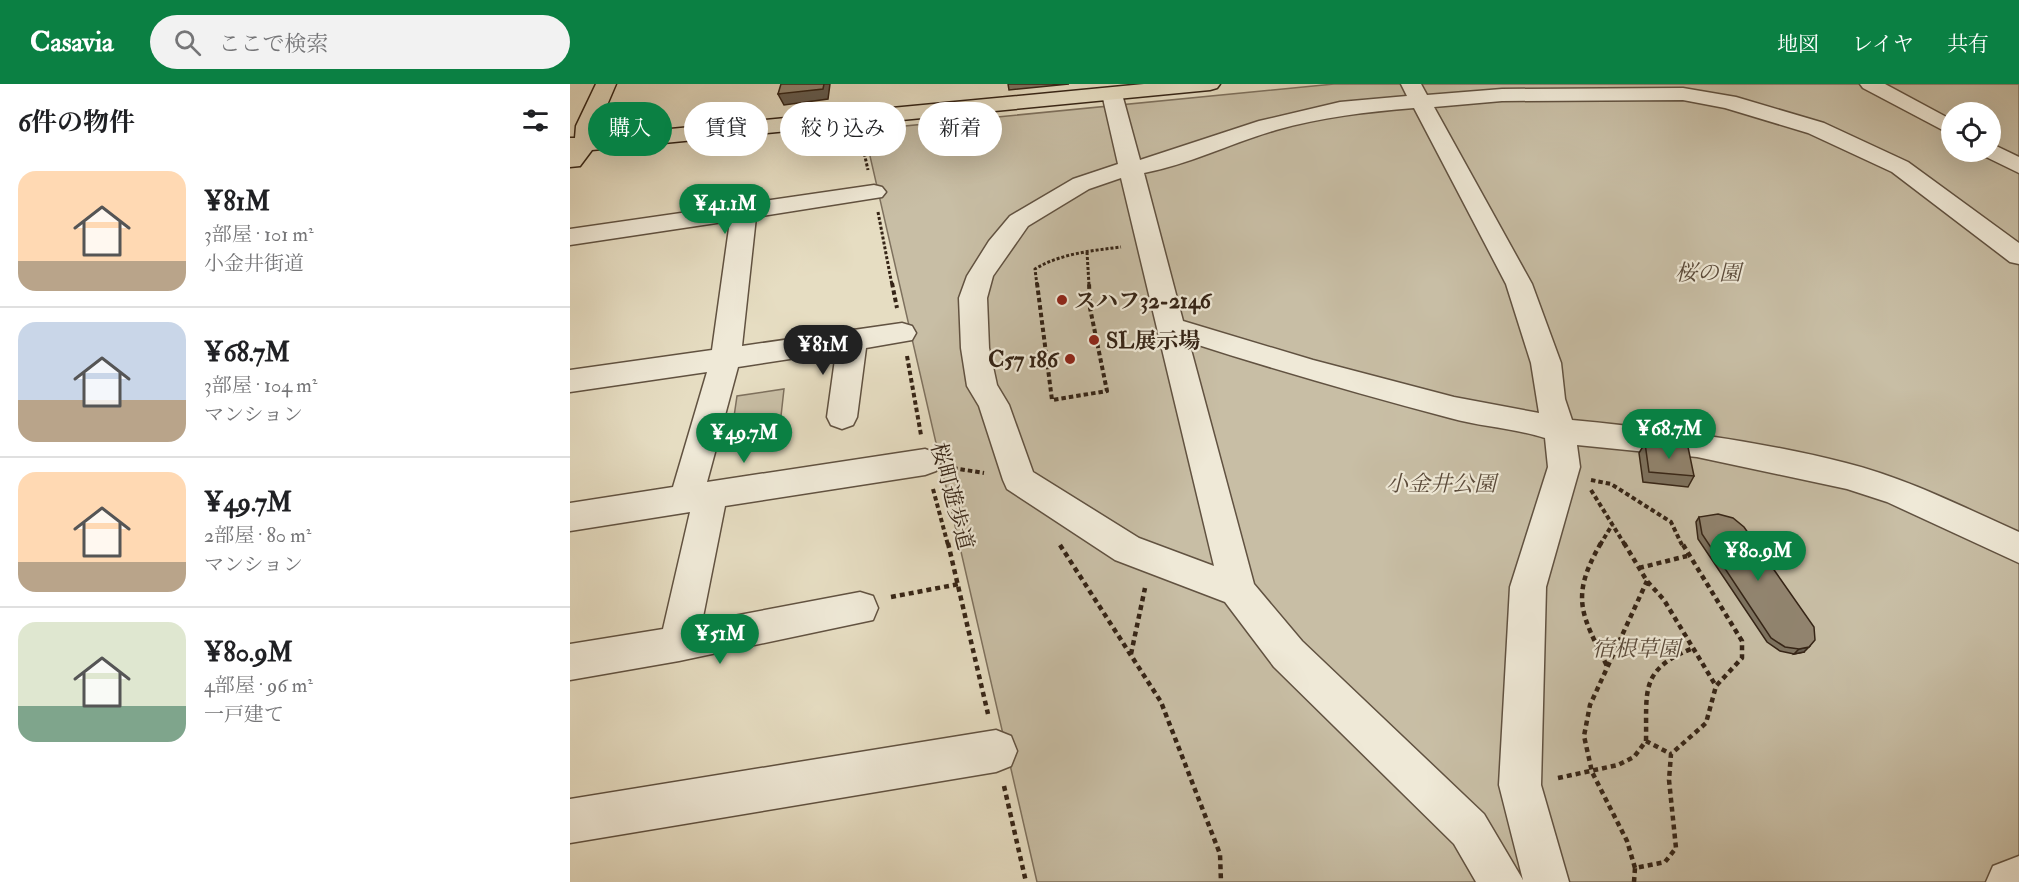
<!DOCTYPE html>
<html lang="ja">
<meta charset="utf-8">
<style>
:root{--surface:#fff;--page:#f2f2f2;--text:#202124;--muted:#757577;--line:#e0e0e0;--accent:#0b8043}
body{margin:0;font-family:"IM FELL Double Pica","Noto Serif JP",serif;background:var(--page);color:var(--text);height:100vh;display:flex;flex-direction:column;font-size:22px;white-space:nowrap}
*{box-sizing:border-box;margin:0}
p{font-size:20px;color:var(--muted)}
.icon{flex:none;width:33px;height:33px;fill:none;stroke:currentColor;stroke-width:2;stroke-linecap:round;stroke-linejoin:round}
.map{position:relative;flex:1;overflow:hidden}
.details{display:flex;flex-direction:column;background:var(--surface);width:570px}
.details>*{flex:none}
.hud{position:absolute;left:18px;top:18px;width:570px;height:54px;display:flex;gap:12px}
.buttons{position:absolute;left:1371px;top:18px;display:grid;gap:12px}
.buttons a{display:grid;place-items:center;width:60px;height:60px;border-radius:50%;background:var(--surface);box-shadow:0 6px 24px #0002;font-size:30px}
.price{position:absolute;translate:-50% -51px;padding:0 14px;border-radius:21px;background:var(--accent);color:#fff;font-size:20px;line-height:39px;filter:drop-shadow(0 2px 3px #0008)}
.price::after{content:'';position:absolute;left:50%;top:36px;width:18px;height:14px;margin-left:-9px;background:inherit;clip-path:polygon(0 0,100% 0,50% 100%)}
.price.active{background:#222;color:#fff}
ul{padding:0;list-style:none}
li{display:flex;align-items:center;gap:18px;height:150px;padding:0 18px}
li+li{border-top:2px solid var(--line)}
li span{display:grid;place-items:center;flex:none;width:168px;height:120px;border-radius:18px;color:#555}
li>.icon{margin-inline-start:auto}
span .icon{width:72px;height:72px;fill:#fffc;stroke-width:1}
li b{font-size:26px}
h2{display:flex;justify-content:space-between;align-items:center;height:72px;padding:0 18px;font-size:26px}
.chip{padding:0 21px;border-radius:27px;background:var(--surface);box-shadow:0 6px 24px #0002;font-size:21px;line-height:54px}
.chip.active{background:var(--accent);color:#fff}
header{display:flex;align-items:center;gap:36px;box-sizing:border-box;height:84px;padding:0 30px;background:var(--accent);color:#fff}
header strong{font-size:28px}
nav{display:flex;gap:33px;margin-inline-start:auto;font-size:21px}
.search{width:420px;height:54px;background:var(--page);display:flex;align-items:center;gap:15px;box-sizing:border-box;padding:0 21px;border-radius:33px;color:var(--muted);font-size:22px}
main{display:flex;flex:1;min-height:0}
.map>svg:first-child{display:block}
.green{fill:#c8bea5;stroke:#7e715e;stroke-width:1.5;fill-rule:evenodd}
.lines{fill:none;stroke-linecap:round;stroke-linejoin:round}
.minor-casing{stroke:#615241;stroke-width:3}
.major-casing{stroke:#352416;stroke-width:3}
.path-far2{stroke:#352416;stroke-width:3;stroke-dasharray:3 2;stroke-linecap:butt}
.path-far1{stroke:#352416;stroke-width:4;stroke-dasharray:4.5 3;stroke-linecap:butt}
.path{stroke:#352416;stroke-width:4.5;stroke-dasharray:5 4;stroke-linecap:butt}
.minor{fill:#efe9d7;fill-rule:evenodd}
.major{fill:#e6ddc2;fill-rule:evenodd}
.wall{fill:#7d725f;stroke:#352416;stroke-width:1.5}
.shaded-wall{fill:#665c4e;stroke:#352416;stroke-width:1.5}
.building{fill:#91846f;stroke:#352416;stroke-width:1.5}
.poi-dot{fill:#8f2418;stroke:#efe9d7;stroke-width:2}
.labels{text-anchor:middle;stroke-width:4.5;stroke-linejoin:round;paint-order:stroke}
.park-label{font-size:22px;font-style:italic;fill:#5a4a3a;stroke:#efe9d7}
.poi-label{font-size:22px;font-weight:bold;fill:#352416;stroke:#efe9d7;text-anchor:start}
.street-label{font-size:22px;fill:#352416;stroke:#efe9d7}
</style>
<header>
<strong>Casavia</strong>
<div class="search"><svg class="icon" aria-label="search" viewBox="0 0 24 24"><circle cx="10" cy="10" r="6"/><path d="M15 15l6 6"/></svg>ここで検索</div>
<nav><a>地図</a><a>レイヤ</a><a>共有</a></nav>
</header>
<main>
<section class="details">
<h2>6件の物件<svg class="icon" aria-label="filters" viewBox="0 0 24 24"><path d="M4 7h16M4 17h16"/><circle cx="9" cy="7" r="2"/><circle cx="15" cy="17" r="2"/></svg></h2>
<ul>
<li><span style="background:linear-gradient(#ffd9b3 75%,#b9a48a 0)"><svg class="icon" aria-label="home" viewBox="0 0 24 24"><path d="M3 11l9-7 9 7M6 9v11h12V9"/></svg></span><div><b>¥81M</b><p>3部屋 · 101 m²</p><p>小金井街道</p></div></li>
<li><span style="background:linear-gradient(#c9d6e8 65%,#b9a48a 0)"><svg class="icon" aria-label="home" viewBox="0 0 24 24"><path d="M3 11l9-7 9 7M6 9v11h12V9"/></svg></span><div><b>¥68.7M</b><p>3部屋 · 104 m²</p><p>マンション</p></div></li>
<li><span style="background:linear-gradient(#ffd9b3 75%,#b9a48a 0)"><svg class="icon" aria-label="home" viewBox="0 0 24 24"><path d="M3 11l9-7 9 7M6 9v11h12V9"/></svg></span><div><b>¥49.7M</b><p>2部屋 · 80 m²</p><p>マンション</p></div></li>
<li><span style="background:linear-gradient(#dfe7d0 70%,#7fa58c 0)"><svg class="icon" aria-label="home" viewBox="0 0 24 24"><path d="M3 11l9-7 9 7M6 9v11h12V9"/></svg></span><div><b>¥80.9M</b><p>4部屋 · 96 m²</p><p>一戸建て</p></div></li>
</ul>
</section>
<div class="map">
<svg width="1449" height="798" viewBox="0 0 1449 798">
<rect width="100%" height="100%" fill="#e6ddc2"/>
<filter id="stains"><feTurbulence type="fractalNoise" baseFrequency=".00333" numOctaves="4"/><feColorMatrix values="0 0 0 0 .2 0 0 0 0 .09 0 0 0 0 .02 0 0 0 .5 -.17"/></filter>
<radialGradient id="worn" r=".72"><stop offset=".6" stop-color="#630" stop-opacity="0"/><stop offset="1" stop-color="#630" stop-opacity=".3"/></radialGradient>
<path class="green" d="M764 0H1449V798H467L294 46ZM1382 28H1420V68H1382Z
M214 305 209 350 160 360 167 312Z"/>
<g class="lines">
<g class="minor-casing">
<path id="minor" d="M831 0H851L857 11 932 5 1113 4 1166 13 1254 39 1338 78 1449 159V180L1440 178 1322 88 1238 49 1155 24 1113 16 932 17 864 23 962 200 991 279 995 315 1002 336C1094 345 1186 356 1276 379 1336 394 1393 423 1449 448V479L1317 418 1277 405 1127 373 1007 361 1010 383 976 503 971 701 999 798H906L884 760 704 583 655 518 545 476 437 405 433 396 409 322 397 302 391 264 389 214 397 192 419 157 440 132 503 95 548 80 532 10 535 6H549L552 10 570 76 689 37 770 18 837 12ZM844 24 936 200 961 279 969 329 884 313 743 276 613 237 574 89C620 80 661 59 706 46 752 33 796 28 844 24ZM551 94 644 482 569 454 463 388 439 321 427 301 419 264 417 214 423 192 458 142 519 105ZM619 258C706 286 793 311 880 334 912 343 944 344 975 354L978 383 940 503 929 701 953 796 914 730 732 557 684 500Z
M1290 0H1315L1382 36V51L1293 4Z
M1420 59 1449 73V89L1412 71 1410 68H1420Z
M304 101 312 103 316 108 312 113 186 133 172 262 332 239 342 242 346 249 342 256 296 264 287 333 283 341 272 345 261 341 257 333 266 268 168 283 137 398 355 365 366 369 371 378 366 387 355 391 155 422 132 538 290 508 303 512 308 524 303 536 109 577 0 596V560L93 545 120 428 0 447V419L103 403 137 288 0 308V286L142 266 160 137 0 161V145Z
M426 646 441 652 447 667 441 682 426 688 0 759V715Z
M1449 772V798H1416L1423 782Z"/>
</g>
<g class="major-casing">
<path id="major" d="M26 0H46L28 42 27 52 574 0H650L647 4 640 6 22 66 10 82 0 83V54H5L6 42Z"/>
</g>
<path class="path-far2" d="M291 55 298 86
M308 128 322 201
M517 168 519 201
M467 201 465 185C492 169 521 167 551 163"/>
<path class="path-far1" d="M322 199 327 224
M467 199 482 316 537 307 520 224 519 199
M337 272 351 351
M383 384 414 389
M1021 396 1041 400 1101 438 1112 461
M363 405 378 461
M1021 406 1055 461
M1030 461 1042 441"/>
<path class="path" d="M378 459 418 630
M1031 459C999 514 1012 531 1037 582
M1054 459 1077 497 1094 516 1146 602
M490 461 591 618 650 770 651 798
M1069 484 1117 472
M321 513 389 500
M561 570 575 504
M1076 657C1077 608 1069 586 1121 565
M988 694 1048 681 1064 673 1076 657 1101 670
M434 702 456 798
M1065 784 1057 757 1022 688 1014 652 1020 621 1077 497
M1064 798 1065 784 1095 778 1106 764 1099 696 1101 670 1136 639 1146 602 1172 574V557L1112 459"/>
<use href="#minor" class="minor"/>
<use href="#major" class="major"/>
</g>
<path class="wall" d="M438 0H499L439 6Z
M1075 359 1124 392 1118 403 1073 398 1069 369Z
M1129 433 1234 568 1224 570 1210 567 1197 558 1128 455 1126 438Z"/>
<path class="shaded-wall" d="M254 0H260L258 15 214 21 208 10Z
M1239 563 1234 568 1224 570 1229 565Z"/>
<path class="building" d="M211 0H254L253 5 208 10Z
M1075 359 1118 363 1124 392 1079 388Z
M1148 430 1163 434 1174 443 1244 543 1245 556 1239 563 1229 565 1215 563 1201 554 1132 450 1129 433Z"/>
<g class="poi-dot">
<circle cx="492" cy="216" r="6"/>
<circle cx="524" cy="256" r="6"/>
<circle cx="500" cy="275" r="6"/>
</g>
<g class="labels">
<g class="park-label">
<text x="1138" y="196">桜の園</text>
<text x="871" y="407">小金井公園</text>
<text x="1066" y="572">宿根草園</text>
</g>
<g class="poi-label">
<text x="504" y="224">スハフ32-2146</text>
<text x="536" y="264">SL展示場</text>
<text x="488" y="283" text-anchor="end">C57 186</text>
</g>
<g class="street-label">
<text transform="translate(383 412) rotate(75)" y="8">桜町遊歩道</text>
</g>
</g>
<rect width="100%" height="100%" filter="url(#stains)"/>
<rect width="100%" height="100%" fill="url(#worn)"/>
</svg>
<div class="buttons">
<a><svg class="icon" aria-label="locate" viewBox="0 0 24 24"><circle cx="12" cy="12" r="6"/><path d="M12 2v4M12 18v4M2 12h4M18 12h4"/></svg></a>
</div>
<b class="price" style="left:155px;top:151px">¥41.1M</b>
<b class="price active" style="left:253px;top:292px">¥81M</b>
<b class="price" style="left:1099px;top:376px">¥68.7M</b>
<b class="price" style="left:174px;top:380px">¥49.7M</b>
<b class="price" style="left:1188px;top:498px">¥80.9M</b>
<b class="price" style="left:150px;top:581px">¥51M</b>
<div class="hud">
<a class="chip active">購入</a>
<a class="chip">賃貸</a>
<a class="chip">絞り込み</a>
<a class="chip">新着</a>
</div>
</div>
</main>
